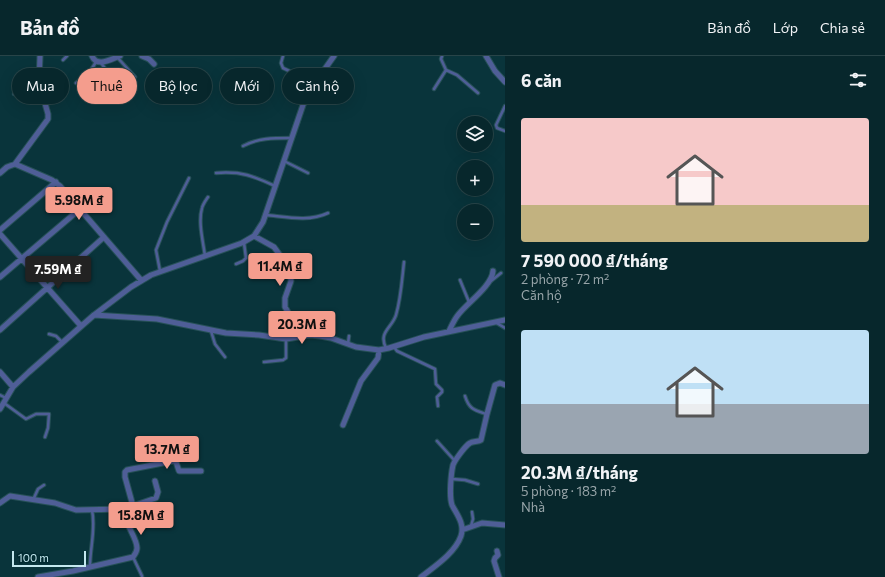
<!DOCTYPE html>
<html lang="vi">
<meta charset="utf-8">
<style>
:root{--surface:#07272c;--page:#102f34;--text:#f1f3f6;--muted:#98a5a9;--line:#284448;--accent:#f49d8d}
body{margin:0;font-family:Commissioner,sans-serif;background:var(--page);color:var(--text);height:100vh;display:flex;flex-direction:column;font-size:15px;white-space:nowrap}
*{box-sizing:border-box;margin:0}
p{font-size:13px;color:var(--muted)}
.icon{flex:none;width:22px;height:22px;fill:none;stroke:currentColor;stroke-width:2;stroke-linecap:round;stroke-linejoin:round}
.map{position:relative;flex:1;overflow:hidden}
.side{display:flex;flex-direction:column;background:var(--surface);width:380px}
.side>*{flex:none}
.hud{position:absolute;left:12px;top:12px;width:380px;height:36px;display:flex;gap:8px}
.fabs{position:absolute;left:457px;top:60px;display:grid;gap:8px}
.fabs a{display:grid;place-items:center;width:36px;height:36px;border-radius:50%;background:var(--surface);box-shadow:0 4px 16px #0002,0 0 0 1px var(--line);font-size:20px}
.scale{position:absolute;left:12px;bottom:10px;width:74px;box-sizing:border-box;padding-left:4px;border:2px solid #c4e8ef;border-top:0;font-size:11px;line-height:14px;white-space:nowrap;color:#c4e8ef;-webkit-text-stroke:3px #002a31;paint-order:stroke}
.price{position:absolute;translate:-50% -34px;padding:0 9px;border-radius:4px;background:var(--accent);color:#111;font-size:13px;line-height:26px;filter:drop-shadow(0 1px 2px #0008)}
.price::after{content:'';position:absolute;left:50%;top:24px;width:12px;height:9px;margin-left:-6px;background:inherit;clip-path:polygon(0 0,100% 0,50% 100%)}
.price.on{background:#222;color:#fff}
ul{padding:0;list-style:none}
li{display:grid;align-content:center;gap:8px;height:212px;padding:0 16px}
li span{display:grid;place-items:center;height:124px;border-radius:4px;color:#555}
li>.icon{margin-inline-start:auto}
span .icon{width:72px;height:72px;fill:#fffc;stroke-width:1}
li b{font-size:17px}
h2{display:flex;justify-content:space-between;align-items:center;height:48px;padding:0 16px;font-size:17px}
.chip{padding:0 14px;border-radius:18px;background:var(--surface);box-shadow:0 4px 16px #0002,0 0 0 1px var(--line);font-size:14px;line-height:36px}
.chip.on{background:var(--accent);color:#111}
header{display:flex;align-items:center;gap:24px;box-sizing:border-box;height:56px;padding:0 20px;background:var(--surface);border-bottom:1px solid var(--line)}
header strong{font-size:19px}
nav{display:flex;gap:22px;margin-inline-start:auto;font-size:14px}
main{display:flex;flex:1;min-height:0}
.map>svg:first-child{display:block}
.lines{fill:none;stroke-linecap:round;stroke-linejoin:round}
.service-casing{stroke:#275158;stroke-width:4.5}
.minor-casing{stroke:#275158;stroke-width:7}
.service{stroke:#4f5e97;stroke-width:2.5}
.minor{stroke:#4f5e97;stroke-width:5}
</style>
<header>
<strong>Bản đồ</strong>
<nav><a>Bản đồ</a><a>Lớp</a><a>Chia sẻ</a></nav>
</header>
<main>
<div class="map">
<svg width="505" height="521" viewBox="0 0 505 521">
<rect width="100%" height="100%" fill="#09343b"/>
<g class="lines">
<g class="service-casing">
<path id="service" d="M283 0 281 7 283 12 306 23 316 25
M117 1 135 21
M63 4 67 0
M101 7 107 15
M446 14 457 19 478 37
M76 27 89 17 96 6
M434 33 446 14 441 3 442 0
M14 38 35 41H43
M505 50 496 69 497 72 505 75
M243 90C258 82 273 82 291 82
M284 105 308 117
M216 117C242 115 253 120 275 130
M266 159C287 161 309 166 328 157
M205 200C203 185 198 166 202 152 203 148 206 144 208 141
M236 208 243 205 246 202 244 187
M160 215 156 194 167 166 189 122
M460 224 469 246
M491 225 501 217
M495 266 505 272
M211 275 215 288 225 301
M49 278 56 280 62 286
M348 288 349 280
M394 291 397 295 435 313 436 328 442 334V336L437 341 438 350
M386 292C378 276 392 272 396 259 401 242 402 223 404 206
M264 306 283 304 286 302V284
M0 339 6 342
M465 340C469 353 474 354 486 358
M4 347 26 363 36 358H49L48 372 45 381
M437 385 455 405
M452 423 465 424 478 428
M33 444 38 433 44 429
M471 470 473 463 472 456
M133 501 142 520
M90 510C90 492 96 472 92 454"/>
</g>
<g class="minor-casing">
<path id="minor" d="M92 0C97 12 111 3 120 0
M142 0 149 3 154 8
M486 0 495 15 505 26
M15 108 48 63V58L39 26 40 0
M0 117 7 111 15 108 52 124 60 130 141 224
M0 174 56 126
M0 178 81 270
M254 180 274 191 287 209 290 215 291 225 285 242V251L302 280
M0 221 80 153
M94 259 157 263 226 277 259 279 286 283 310 279 320 280 331 282 356 291 379 294 389 292 424 281 505 264
M0 274 104 181
M449 275C452 269 454 264 458 259 467 247 492 230 493 215
M0 316 13 331
M0 353 13 331 29 316 94 259 131 231 151 219 242 187 254 180 263 166 303 49 310 34 334 0
M343 369 361 325 378 302 379 294
M0 447 10 440 55 447 76 454 124 453 156 442 158 436 155 425
M133 450 125 421V416L127 414 173 405 176 406 179 415H201
M462 474 482 467 505 469
M497 495 498 499 495 502 494 505 499 521
M38 521 73 515 133 501C135 498 137 496 137 492 137 481 124 468 124 453
M421 521C435 510 455 497 461 480 465 468 457 459 452 449 449 440 451 418 453 409 455 404 465 390 470 387 473 385 478 386 481 384L487 358 495 329 500 327 505 329"/>
</g>
<use href="#service" class="service"/>
<use href="#minor" class="minor"/>
</g>
</svg>
<div class="fabs">
<a><svg class="icon" aria-label="layers" viewBox="0 0 24 24"><path d="M12 4l9 5-9 5-9-5zM3 14l9 5 9-5"/></svg></a>
<a>+</a>
<a>−</a>
</div>
<div class="scale">100 m</div>
<b class="price" style="left:79px;top:165px">5.98M ₫</b>
<b class="price" style="left:280px;top:231px">11.4M ₫</b>
<b class="price on" style="left:58px;top:234px">7.59M ₫</b>
<b class="price" style="left:302px;top:289px">20.3M ₫</b>
<b class="price" style="left:167px;top:414px">13.7M ₫</b>
<b class="price" style="left:141px;top:480px">15.8M ₫</b>
<div class="hud">
<a class="chip">Mua</a>
<a class="chip on">Thuê</a>
<a class="chip">Bộ lọc</a>
<a class="chip">Mới</a>
<a class="chip">Căn hộ</a>
</div>
</div>
<section class="side">
<h2>6 căn<svg class="icon" aria-label="filters" viewBox="0 0 24 24"><path d="M4 7h16M4 17h16"/><circle cx="9" cy="7" r="2"/><circle cx="15" cy="17" r="2"/></svg></h2>
<ul>
<li><span style="background:linear-gradient(#f6c9c9 70%,#c2b280 0)"><svg class="icon" aria-label="home" viewBox="0 0 24 24"><path d="M3 11l9-7 9 7M6 9v11h12V9"/></svg></span><div><b>7 590 000 ₫/tháng</b><p>2 phòng · 72 m²</p><p>Căn hộ</p></div></li>
<li><span style="background:linear-gradient(#bfe0f5 60%,#9aa5b1 0)"><svg class="icon" aria-label="home" viewBox="0 0 24 24"><path d="M3 11l9-7 9 7M6 9v11h12V9"/></svg></span><div><b>20.3M ₫/tháng</b><p>5 phòng · 183 m²</p><p>Nhà</p></div></li>
</ul>
</section>
</main>
